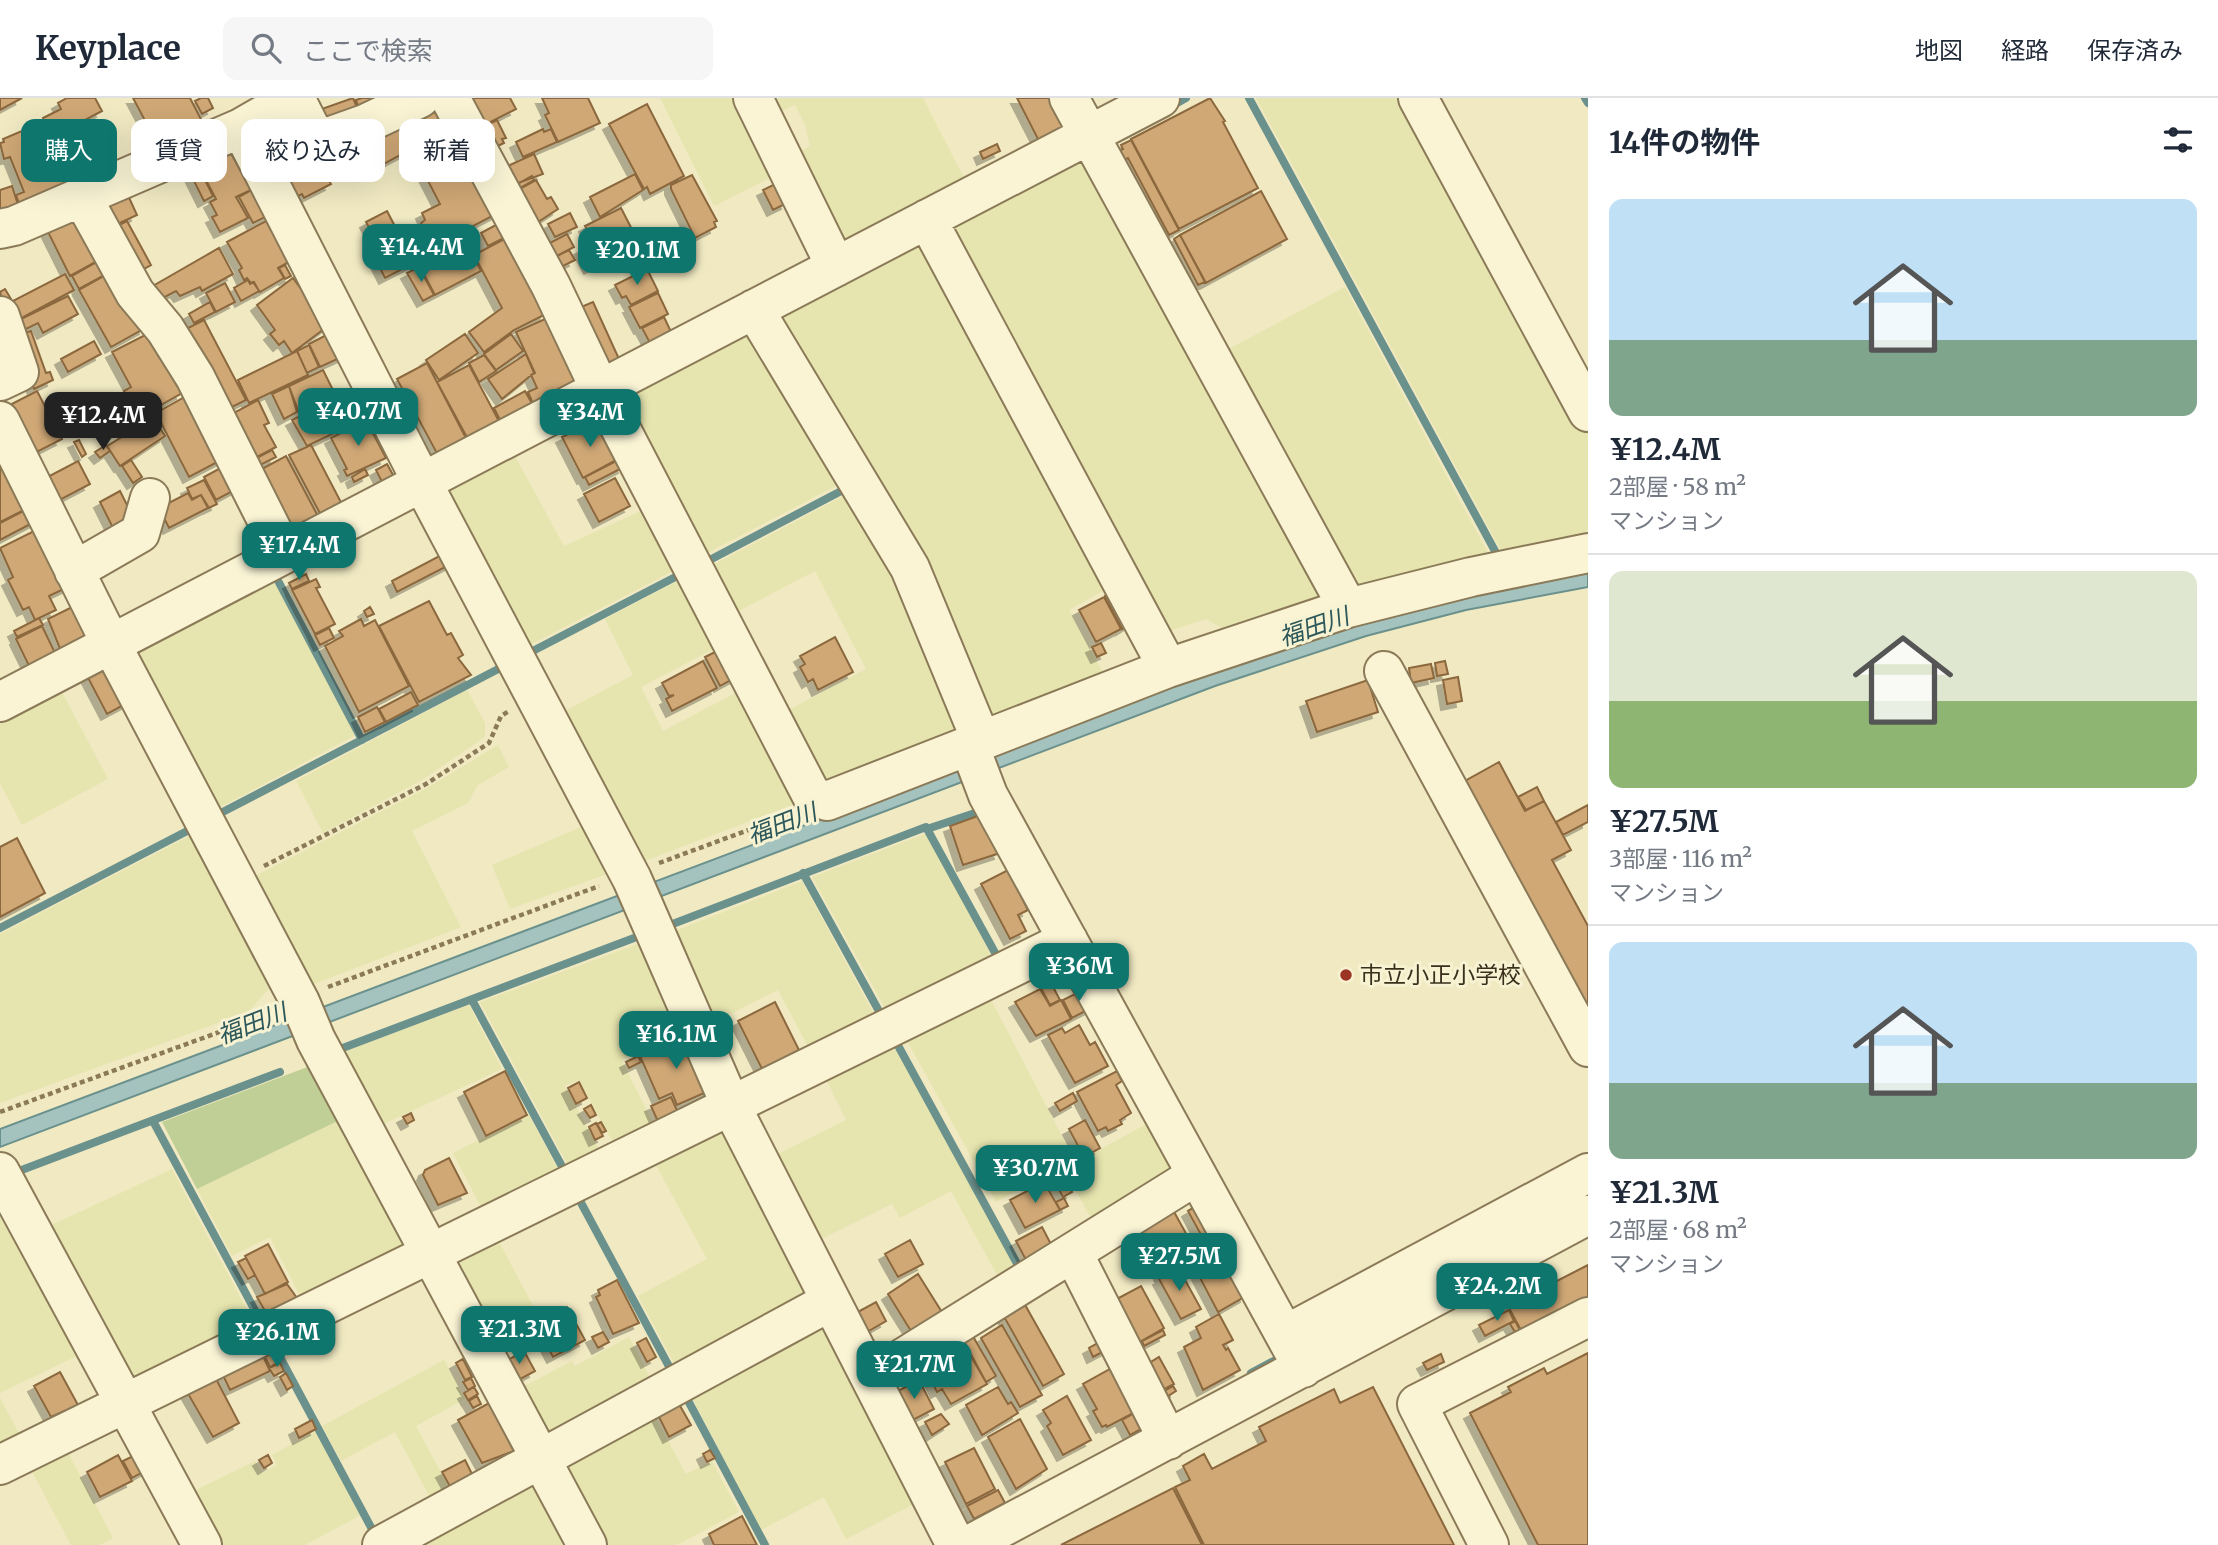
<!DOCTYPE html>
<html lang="ja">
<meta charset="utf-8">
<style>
:root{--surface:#fff;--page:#f6f6f7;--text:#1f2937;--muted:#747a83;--line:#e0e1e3;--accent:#0f766e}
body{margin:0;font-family:Merriweather,"Noto Sans JP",serif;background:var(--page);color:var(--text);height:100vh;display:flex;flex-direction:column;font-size:26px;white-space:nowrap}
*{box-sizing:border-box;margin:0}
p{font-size:23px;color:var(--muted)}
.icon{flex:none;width:38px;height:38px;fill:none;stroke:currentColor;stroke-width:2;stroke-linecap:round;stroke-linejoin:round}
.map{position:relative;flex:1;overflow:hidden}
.drawer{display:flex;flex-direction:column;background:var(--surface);width:630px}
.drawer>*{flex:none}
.hud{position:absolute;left:21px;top:21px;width:665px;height:63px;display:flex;gap:14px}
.price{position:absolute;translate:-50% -60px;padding:0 16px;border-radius:14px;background:var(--accent);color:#fff;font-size:23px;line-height:46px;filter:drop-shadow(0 2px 4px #0008)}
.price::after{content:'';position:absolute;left:50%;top:42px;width:21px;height:16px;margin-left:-10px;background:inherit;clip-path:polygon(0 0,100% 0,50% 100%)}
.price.active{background:#222;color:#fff}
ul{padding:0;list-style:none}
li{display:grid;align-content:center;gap:14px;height:371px;padding:0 21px}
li+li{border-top:2px solid var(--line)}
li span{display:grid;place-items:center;height:217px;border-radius:14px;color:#555}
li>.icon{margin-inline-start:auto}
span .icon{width:126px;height:126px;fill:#fffc;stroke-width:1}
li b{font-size:30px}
h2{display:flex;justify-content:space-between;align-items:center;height:84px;padding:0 21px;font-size:30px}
.tag{padding:0 24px;border-radius:14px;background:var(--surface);box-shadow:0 7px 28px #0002;font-size:24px;line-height:63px}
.tag.active{background:var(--accent);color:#fff}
header{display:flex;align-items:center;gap:42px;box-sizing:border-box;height:98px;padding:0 35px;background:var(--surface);border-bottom:2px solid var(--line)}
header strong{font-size:33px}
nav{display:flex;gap:38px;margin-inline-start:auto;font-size:24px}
.search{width:490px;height:63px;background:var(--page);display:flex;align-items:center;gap:18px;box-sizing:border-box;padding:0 24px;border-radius:14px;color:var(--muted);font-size:26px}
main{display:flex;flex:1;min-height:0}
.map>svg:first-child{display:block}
.farmland{fill:#e6e5af}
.green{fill:#c0cf95}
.water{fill:#a4c2be;stroke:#6b918d;stroke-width:2}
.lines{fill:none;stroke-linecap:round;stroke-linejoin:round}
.stream{stroke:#6b918d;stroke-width:8}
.building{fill:#d0a876;stroke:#8b673d;stroke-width:2;filter:url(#shadow)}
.minor-casing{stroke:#8b7a58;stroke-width:42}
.path{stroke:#8b7a58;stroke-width:4.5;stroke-dasharray:5 3.5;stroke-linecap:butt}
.minor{stroke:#faf4d5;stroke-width:38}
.poi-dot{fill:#9d3525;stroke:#f7f2d2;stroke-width:2.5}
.labels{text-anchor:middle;stroke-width:6;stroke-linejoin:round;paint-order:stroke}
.poi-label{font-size:23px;fill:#3a2f1d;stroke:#f7f2d2;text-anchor:start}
.water-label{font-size:24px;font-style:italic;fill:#2b575a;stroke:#f7f2d2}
</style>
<header>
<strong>Keyplace</strong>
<div class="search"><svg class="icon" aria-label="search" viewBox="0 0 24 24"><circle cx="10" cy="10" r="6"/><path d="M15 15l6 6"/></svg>ここで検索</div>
<nav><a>地図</a><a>経路</a><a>保存済み</a></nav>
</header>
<main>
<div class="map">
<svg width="1588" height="1447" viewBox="0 0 1588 1447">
<defs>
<filter id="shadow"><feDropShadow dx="-6" dy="6" stdDeviation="0" flood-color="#0004"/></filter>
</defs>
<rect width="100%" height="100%" fill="#f0e9c2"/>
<path class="farmland" d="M660 0H735L774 78 714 108Z
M768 0H923L968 88 852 147 837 141 796 56 810 48 805 27 795 7 776 16Z
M1256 0H1408L1588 333V445L1502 454Z
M1086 60 1327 492 1322 506 1229 534 1206 521 1163 535 952 128Z
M924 146 1112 488 1069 512 1107 582 986 633 771 225Z
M1345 189 1487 453 1490 465 1373 495 1348 485 1223 254Z
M748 223 847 382 698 460 619 293Z
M511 351 564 448 654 407 685 467 524 550 444 398 451 382Z
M853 393 969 639 827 694 779 617 866 571 815 473 729 518 705 471Z
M269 474 356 637 213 713 132 562 141 542Z
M691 476 727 544 641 589 663 633 749 588 803 703 634 767 559 616 633 577 605 521Z
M57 585 108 681 22 727 0 685V616Z
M467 592 485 625V639L422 682 323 735 296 683Z
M498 647 509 669 478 687 468 705 412 733 461 829 304 890 247 782 427 690Z
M593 724 618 772 510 811 492 767Z
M201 732 277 882 248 914 0 1005V836Z
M927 735 996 867 890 919 812 779Z
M802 783 878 924 812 956 778 892 709 927 670 835Z
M651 841 688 930 621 962 656 1030 616 1050 579 982 565 988 602 1057 571 1073 480 904Z
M988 896 1076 1065 1155 1021 1177 1062 1172 1077 1095 1127 1062 1068 996 1104 904 937Z
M469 907 502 971 377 1029 338 956Z
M891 943 1019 1173 1001 1184 951 1093 900 1120 892 1106 817 1143 774 1058 846 1022 824 977Z
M529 1017 563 1080 485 1117 453 1055Z
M346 1019 410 1138 402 1157 304 1206 270 1139 232 1158 197 1091Z
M718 1028 732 1032 812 1189 808 1204 679 1274 638 1198 707 1161 652 1060Z
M172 1071 255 1227 143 1283 125 1280 43 1131Z
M0 1094 85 1254 0 1295Z
M499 1144 539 1219 492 1244 452 1169Z
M819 1224 834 1225 922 1402 846 1441 824 1399 761 1432 689 1294Z
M629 1239 655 1289 559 1340 541 1336 517 1292 572 1263 575 1268Z
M444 1262 465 1301 416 1328 453 1397 434 1407 395 1334 341 1363 322 1328Z
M0 1300 22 1341 0 1351Z
M653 1315 686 1376 712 1363 739 1414 677 1447H598L560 1377 565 1362Z
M316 1333 361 1417 305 1447H216L190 1395 255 1363 262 1375 277 1367 272 1357Z
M64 1347 113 1440 100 1447H71L28 1366Z
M537 1383 577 1447H405Z"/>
<path class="green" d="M318 965 346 1019 197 1091 162 1024Z"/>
<path class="water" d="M1588 473V489L1466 512 1366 538 1215 588 0 1049V1031L1210 574 1379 518Z"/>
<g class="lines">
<path class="stream" d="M1249 0 1495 453
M1585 0 1588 5
M1170 9 1186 0
M702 466 845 391
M275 477 362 642
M527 556 685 474
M215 718 506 567
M927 731 984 712
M803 775 880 915
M670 827 926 729 999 862
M0 830 191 731
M472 902 565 1074
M895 942 1019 1169
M340 951 642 837
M153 1023 259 1220
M19 1073 280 974
M579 1101 672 1274
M274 1248 373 1433
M1251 1275 1283 1258
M684 1295 765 1447"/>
</g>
<path class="building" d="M0 0H22L0 12Z
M67 0H95L102 13 53 39 43 20 61 11 58 5Z
M133 0H190L205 29 161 53Z
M201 0H208L213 10 202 16 195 3Z
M353 0 361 19 323 33 316 13Z
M362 0H375L361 17 356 2Z
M437 0 458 29 435 40 419 10Z
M474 0H510L516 11 477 31 463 5Z
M542 0H588L600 25 558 44 545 17 549 15Z
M1017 0H1052L1069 33 1041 47Z
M1210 0 1225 23 1223 24 1258 90 1179 131 1131 41Z
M647 6 684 78 650 96 647 89 644 91 609 26Z
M422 16 430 32 418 39 408 19Z
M405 20 419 47 382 67 368 39Z
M86 22 100 55 84 62 71 30Z
M497 22 506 40 502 41 504 45 488 53 477 32Z
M43 24 70 91 21 111 16 97 24 94 10 59 4 61 0 45 4 44 3 41Z
M288 24 308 47 331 86 304 100 302 96 292 101 280 79 291 73 288 67 282 70 260 35Z
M543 31 544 34 551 31 557 44 523 59 516 44Z
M457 32 500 114 433 149 421 125 425 122 422 115 440 106 413 54Z
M72 34 83 62 64 70 53 42Z
M1131 42 1179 132 1169 137 1128 60 1124 62 1119 53 1123 51 1121 47Z
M997 46 1000 53 983 61 980 54Z
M231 55 251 92 236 99 248 120 220 134 212 119 217 117 210 104 216 101 198 67 210 61 212 65Z
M100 56 108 76 76 89 68 69Z
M534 56 543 76 507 89 499 72Z
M201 74 213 98 204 103 192 79Z
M635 76 643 92 600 119 590 99Z
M692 77 717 123 714 124 716 129 695 140 671 91V87Z
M532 78 534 82 518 91 516 87Z
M536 82 547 101 551 99 558 111 532 128 514 94Z
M777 85 787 105 773 112 763 92Z
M12 88 20 113 0 120V92Z
M257 89 271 116 253 125 239 99Z
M126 93 137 117 109 130 98 107Z
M1261 93 1287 141 1206 185 1180 137Z
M621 110 639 145 590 170 580 151 594 144 585 128Z
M387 113 414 165 385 180 371 152 379 148 366 124Z
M80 114 101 161 70 178 47 132Z
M570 115 577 129 555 139 548 126Z
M505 122 512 136 488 148 481 135Z
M127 123 151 167 135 176 111 131Z
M266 123 289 164 278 170 284 180 260 194 253 184 251 185 247 180 244 182 239 172 242 170 227 144Z
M567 136 574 149 551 161 544 148Z
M512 137 546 216 514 232 484 254 469 234 502 210 474 157Z
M1180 137 1205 184 1198 187 1174 141Z
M465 142 481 173 435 197 419 167Z
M219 150 233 176 202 193 200 189 180 198 176 193 159 202 151 189Z
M569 152 575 162 559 170 553 160Z
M104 160 112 173 79 191 72 178Z
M285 167 291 178 285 181 279 170Z
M419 169 434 197 423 203 407 175Z
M647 171 658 193 631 207 626 198 622 200 615 187Z
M113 173 145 230 111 249 79 192Z
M65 176 74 192 16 223 5 207Z
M293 180 328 228 292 255 284 243 279 247 270 236 275 232 257 207Z
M248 182 250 186 254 184 259 193 241 203 234 190Z
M225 185 235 204 216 214 206 195Z
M5 191 11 201 3 205 0 194Z
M658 195 668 216 640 230 629 209Z
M68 198 78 216 43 235 38 225 22 233 17 223Z
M210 204 215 214 194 225 189 216Z
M593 204 619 261 600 269 574 212Z
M554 217 585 284 534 308 528 294 537 290 531 277 535 275 516 234Z
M664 219 672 236 651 247 642 230Z
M204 222 246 302 224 313 182 233Z
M31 233 46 275 50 274 53 282 34 291 15 238Z
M332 234 344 258 320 269 309 246Z
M147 236 159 259 167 255 182 295 145 316 139 304 132 308 124 293 131 289 112 254Z
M465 236 478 255 439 282 426 262Z
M511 236 523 253 496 272 484 256Z
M94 243 101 256 68 274 61 261Z
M309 247 319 269 307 275 297 253Z
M297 253 308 277 249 305 238 282Z
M526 256 534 275 502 301 488 281Z
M484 257 496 273 479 284 469 265Z
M427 265 469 346 440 361 397 281Z
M469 267 502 329 470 345 437 284Z
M323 272 336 298 299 315 289 288Z
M289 288 297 314 284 321 272 296Z
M37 293 62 341 29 358 4 310Z
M525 293 535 311 503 328 494 310Z
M190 296 225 360 189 379 156 315Z
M339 299 347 316 341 320 345 330 307 348 292 322Z
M258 302 269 325 264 327 276 349 257 359 226 319Z
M153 320 165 338 120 368 107 348Z
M366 322 386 360 347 378 344 372 347 371 331 340Z
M595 323 620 360 583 380 562 339Z
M79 342 86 356 82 359 74 344Z
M106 347 110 353 100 360 95 354Z
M311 347 344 410 323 421 289 357Z
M272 352 276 359 252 371 249 364Z
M0 354 32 408 0 424Z
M286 358 320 422 289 438 256 374Z
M620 361 624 369 589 387 585 379Z
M131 362 142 379 133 385 122 368Z
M78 363 90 386 54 405 42 382Z
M228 366 240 389 216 402 204 379Z
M387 366 397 384 385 390 376 372Z
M365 371 368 377 354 384 352 379Z
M615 380 630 408 599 424 584 396Z
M204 382 217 406 209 410 201 397 192 401 187 390Z
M120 393 136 425 116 436 100 404Z
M188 395 192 402 201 397 208 410 169 430 159 410Z
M33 408 40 421 0 442V425Z
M42 429 68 489 49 498 56 512 35 522 29 509 23 512 8 482 13 479 0 450Z
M447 454 453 465 397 494 392 483Z
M306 476 309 483 292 491 289 485Z
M316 481 320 489 316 490 335 526 315 536 292 492Z
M1113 494 1130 526 1122 531 1105 498Z
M1104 499 1121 531 1096 544 1079 512Z
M429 503 447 537 451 535 463 557 458 560 471 577 419 604 379 528Z
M74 508 89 539 61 553 48 521Z
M370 509 374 516 367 519 364 513Z
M39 520 43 527 17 539 14 533Z
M361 521 364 528 375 522 409 588 359 614 325 548 343 538 339 533Z
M42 528 57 559 31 572 16 541Z
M329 530 334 540 320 547 315 537Z
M835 539 853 574 818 592 813 581 808 584 800 569 805 566 800 558Z
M1101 545 1106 555 1097 559 1092 549Z
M723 550 738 578 720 588 705 559Z
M703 563 717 590 672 613 666 601 674 597 669 598 662 585Z
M1445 563 1448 576 1437 578 1435 565Z
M1431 566 1434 580 1411 585 1409 570Z
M114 570 131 603 107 616 85 574Z
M1458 579 1462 603 1447 606 1443 582Z
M1368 582 1378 614 1317 634 1306 603Z
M411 594 418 607 386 624 379 611Z
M377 609 385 624 365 634 358 619Z
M1499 664 1525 713 1544 703 1571 752 1552 762 1588 828V932L1456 688Z
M1537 689 1544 703 1526 712 1518 699Z
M1588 707V724L1563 737 1556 724Z
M986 715 1000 755 963 767 950 728Z
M17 740 45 795 0 819V749Z
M1008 772 1028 812 1018 817 1026 833 1010 841 981 786Z
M1051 885 1060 902 1050 907 1041 890Z
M1040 891 1050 908 1061 902 1071 921 1036 938 1015 904Z
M1085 891 1095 908 1072 920 1063 902Z
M775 904 799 952 762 971 738 923Z
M1079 927 1090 947 1095 944 1108 968 1075 985 1048 937 1062 930 1065 935Z
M686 937 711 992 677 1007 672 995 659 1001 640 958Z
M638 958 641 964 629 970 626 964Z
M505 973 527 1017 486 1038 464 994Z
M1117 973 1122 983 1116 987 1131 1015 1120 1022 1122 1026 1108 1033 1106 1029 1098 1033 1077 994Z
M579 984 587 1000 576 1006 568 990Z
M1073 995 1077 1003 1060 1013 1055 1005Z
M671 999 679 1017 659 1026 651 1008Z
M591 1007 596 1017 590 1020 584 1011Z
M411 1015 414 1022 407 1026 403 1019Z
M1085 1022 1100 1050 1084 1059 1069 1031Z
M601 1024 606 1033 602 1035 597 1026Z
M596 1025 603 1038 595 1042 589 1029Z
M449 1060 467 1095 438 1107 423 1077 425 1072Z
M1063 1076 1072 1094 1063 1099 1053 1081Z
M1044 1084 1060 1112 1025 1130 1010 1102Z
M1064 1100 1068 1108 1060 1112 1056 1104Z
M1200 1106 1219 1142 1207 1148 1188 1113Z
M1173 1112 1193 1148 1152 1171 1132 1135Z
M1042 1129 1054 1152 1028 1166 1016 1143Z
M910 1142 923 1166 898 1179 885 1156Z
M268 1146 288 1184 265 1196 245 1158Z
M1192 1150 1197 1157 1177 1168 1172 1160Z
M1201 1157 1205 1166 1186 1177 1181 1168Z
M246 1160 255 1177 248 1181 238 1164Z
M1230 1162 1246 1198 1218 1214 1198 1176Z
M1588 1167V1203L1523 1236 1508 1208Z
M1172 1170 1174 1173 1179 1171 1201 1211 1181 1221 1159 1181 1162 1180 1160 1176Z
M918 1176 945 1219 914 1238 888 1196Z
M617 1182 639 1225 613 1236 596 1199 600 1197 598 1192Z
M287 1186 299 1203 269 1220 257 1199Z
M1141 1188 1164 1230 1138 1245 1115 1202Z
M876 1204 886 1223 867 1234 856 1215Z
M1024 1205 1064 1276 1043 1288 1003 1217Z
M567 1209 585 1242 553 1259 536 1226Z
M1509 1212 1514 1223 1485 1238 1479 1227Z
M1219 1216 1233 1242 1223 1247 1226 1252 1228 1250 1240 1272 1203 1292 1184 1249 1201 1240 1196 1229Z
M1515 1223 1520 1232 1515 1234 1510 1226Z
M1002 1227 1042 1297 1020 1309 981 1240Z
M1163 1232 1165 1237 1144 1248 1142 1243Z
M603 1234 609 1244 598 1250 592 1239Z
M971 1235 996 1278 986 1284 962 1240Z
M506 1240 511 1249 499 1255 494 1247Z
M646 1240 656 1259 647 1264 637 1245Z
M961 1241 987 1286 951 1306 942 1291 937 1294 930 1280 935 1277 925 1261Z
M1105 1241 1110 1250 1093 1259 1089 1250Z
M272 1248 279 1264 270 1269 262 1253Z
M524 1253 535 1273 515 1284 504 1264Z
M261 1254 270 1273 230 1292 221 1273Z
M1588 1255V1447H1538L1470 1315 1511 1294 1508 1289 1544 1270 1547 1276Z
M1441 1256 1444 1264 1427 1272 1423 1265Z
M1159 1259 1174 1286 1155 1296 1141 1270Z
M463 1261 472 1279 465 1282 456 1265Z
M280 1265 284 1273 274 1278 269 1270Z
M1117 1267 1141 1311 1107 1329 1106 1327 1102 1329 1093 1313 1097 1311 1083 1286Z
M60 1274 78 1307 51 1319 34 1288Z
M286 1275 293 1288 287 1292 280 1279Z
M215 1279 239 1325 213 1339 187 1294Z
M471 1280 475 1288 468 1292 463 1284Z
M919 1282 934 1311 909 1324 894 1295Z
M1173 1288 1176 1293 1165 1300 1162 1294Z
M474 1289 478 1296 468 1302 464 1295Z
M998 1289 1008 1306 1011 1304 1018 1315 982 1337 966 1307Z
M1373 1289 1454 1447H1204L1175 1389 1190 1382 1183 1368 1204 1356 1212 1371 1266 1343 1259 1329 1334 1291 1340 1305Z
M477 1298 481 1306 473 1310 469 1303Z
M1067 1298 1091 1342 1063 1357 1047 1328 1051 1325 1043 1312Z
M489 1305 514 1353 482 1365 458 1322Z
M679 1306 691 1327 669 1339 658 1317Z
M1140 1312 1148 1327 1130 1337 1122 1322Z
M941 1316 949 1326 932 1337 925 1324Z
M1020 1321 1047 1371 1016 1391 988 1339Z
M312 1322 316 1331 299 1340 295 1331Z
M974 1350 995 1391 966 1406 945 1364Z
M710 1352 715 1360 707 1364 703 1356Z
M139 1355 148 1371 132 1380 123 1363Z
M118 1357 132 1383 100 1399 87 1374Z
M268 1357 272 1365 264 1370 259 1362Z
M465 1362 475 1382 453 1394 442 1374Z
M1173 1390 1202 1447H1061Z
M998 1392 1005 1405 974 1421 967 1408Z
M742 1418 757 1447H714L709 1436Z"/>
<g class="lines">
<g class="minor-casing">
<path id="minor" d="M295 0 317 43 365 26 420 0
M450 0 551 188 600 291 812 698 827 703 1168 570 1348 510 1471 479 1588 455
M753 0 836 169
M1069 0 1348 510
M1418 0 1588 314
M241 30 422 384 632 781 731 1008 956 1447
M82 99 135 195 165 231 195 279 284 456
M927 121 1168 570
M0 131 14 128 241 30 293 0
M754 211 910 470 981 642
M0 218 19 274 0 283
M0 323 111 546 300 904 316 942 587 1447
M74 473 140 435 150 400
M1384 573 1588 949
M0 604 1160 0
M969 647 988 697 1303 1270
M0 1074 202 1447
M1073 1155 1168 1342
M1285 1237 1588 1075
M871 1280 1197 1077
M0 1367 1068 842
M382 1447 831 1203
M969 1447 1588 1117
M1489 1447 1417 1306 1588 1219"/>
</g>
<path class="path" d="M659 765 789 717
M264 768 426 686 489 645 501 618 509 613
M328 889 599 788
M0 1014 247 924 269 909"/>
<use href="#minor" class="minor"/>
</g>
<circle class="poi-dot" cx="1346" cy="877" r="7"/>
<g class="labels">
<g class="poi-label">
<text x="1360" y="885">市立小正小学校</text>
</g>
<g class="water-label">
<text transform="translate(1314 529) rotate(-19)" y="8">福田川</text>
<text transform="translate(782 726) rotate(-21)" y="8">福田川</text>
<text transform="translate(252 926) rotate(-21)" y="8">福田川</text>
</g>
</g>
</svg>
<b class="price" style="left:421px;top:186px">¥14.4M</b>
<b class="price" style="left:637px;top:189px">¥20.1M</b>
<b class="price" style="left:358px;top:350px">¥40.7M</b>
<b class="price" style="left:590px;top:351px">¥34M</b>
<b class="price active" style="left:103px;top:354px">¥12.4M</b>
<b class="price" style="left:299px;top:484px">¥17.4M</b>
<b class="price" style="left:1079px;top:905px">¥36M</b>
<b class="price" style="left:676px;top:973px">¥16.1M</b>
<b class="price" style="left:1035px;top:1107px">¥30.7M</b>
<b class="price" style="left:1179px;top:1195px">¥27.5M</b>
<b class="price" style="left:1497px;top:1225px">¥24.2M</b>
<b class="price" style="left:519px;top:1268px">¥21.3M</b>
<b class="price" style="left:277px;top:1271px">¥26.1M</b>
<b class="price" style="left:914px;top:1303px">¥21.7M</b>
<div class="hud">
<a class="tag active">購入</a>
<a class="tag">賃貸</a>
<a class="tag">絞り込み</a>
<a class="tag">新着</a>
</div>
</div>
<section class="drawer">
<h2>14件の物件<svg class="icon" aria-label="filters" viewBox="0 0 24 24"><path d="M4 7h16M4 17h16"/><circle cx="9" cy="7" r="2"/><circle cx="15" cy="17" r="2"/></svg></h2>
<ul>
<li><span style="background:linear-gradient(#bfe0f5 65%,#7fa58c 0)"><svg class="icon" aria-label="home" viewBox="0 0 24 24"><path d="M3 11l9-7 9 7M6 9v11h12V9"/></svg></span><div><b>¥12.4M</b><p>2部屋 · 58 m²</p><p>マンション</p></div></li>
<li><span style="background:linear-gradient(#dfe7d0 60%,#8fb573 0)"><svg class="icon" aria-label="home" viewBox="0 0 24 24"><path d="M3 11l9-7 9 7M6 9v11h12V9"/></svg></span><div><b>¥27.5M</b><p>3部屋 · 116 m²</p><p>マンション</p></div></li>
<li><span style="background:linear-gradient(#bfe0f5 65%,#7fa58c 0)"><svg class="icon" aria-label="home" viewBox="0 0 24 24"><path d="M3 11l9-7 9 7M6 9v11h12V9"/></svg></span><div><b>¥21.3M</b><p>2部屋 · 68 m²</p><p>マンション</p></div></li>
</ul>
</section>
</main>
